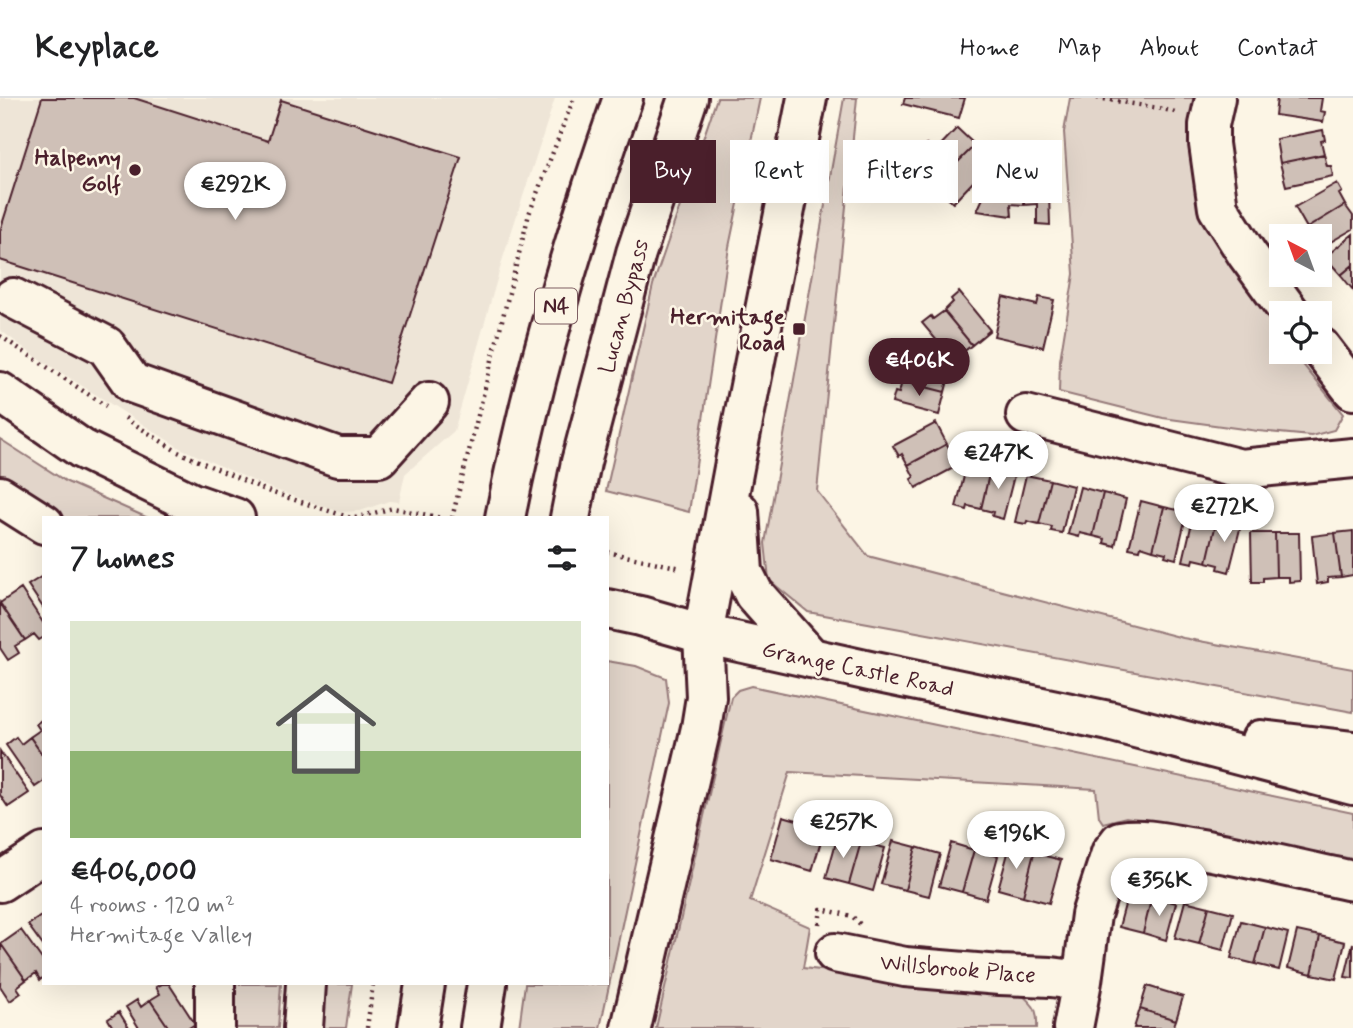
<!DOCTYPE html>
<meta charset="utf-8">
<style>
:root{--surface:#fff;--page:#f2f2f2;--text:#202124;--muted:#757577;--line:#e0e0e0;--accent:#4a1f2b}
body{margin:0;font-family:Mynerve,sans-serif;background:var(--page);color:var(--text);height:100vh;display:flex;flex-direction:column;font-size:26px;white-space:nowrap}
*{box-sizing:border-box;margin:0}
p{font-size:23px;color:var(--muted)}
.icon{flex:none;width:38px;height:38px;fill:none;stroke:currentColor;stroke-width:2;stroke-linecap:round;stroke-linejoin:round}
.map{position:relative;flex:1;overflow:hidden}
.drawer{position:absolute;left:42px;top:418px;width:567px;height:469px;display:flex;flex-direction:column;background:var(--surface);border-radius:0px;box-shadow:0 7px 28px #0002}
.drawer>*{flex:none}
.guide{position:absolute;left:630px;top:42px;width:618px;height:63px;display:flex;gap:14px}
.needle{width:46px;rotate:319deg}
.buttons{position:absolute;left:1269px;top:126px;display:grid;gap:14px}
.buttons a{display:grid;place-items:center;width:63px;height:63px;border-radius:0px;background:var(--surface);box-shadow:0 7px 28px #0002;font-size:35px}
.price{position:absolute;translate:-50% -60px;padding:0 16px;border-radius:24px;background:#fff;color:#222;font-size:23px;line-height:46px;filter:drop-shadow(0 2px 4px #0008)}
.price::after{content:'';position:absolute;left:50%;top:42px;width:21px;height:16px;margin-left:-10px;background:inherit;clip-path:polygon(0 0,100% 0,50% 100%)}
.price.selected{background:var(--accent);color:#fff}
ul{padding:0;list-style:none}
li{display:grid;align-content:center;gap:14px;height:371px;padding:0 28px}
li span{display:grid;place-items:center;height:217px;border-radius:0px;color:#555}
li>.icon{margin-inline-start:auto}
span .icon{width:126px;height:126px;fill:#fffc;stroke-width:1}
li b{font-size:30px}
h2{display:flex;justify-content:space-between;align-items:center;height:84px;padding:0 28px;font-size:30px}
.tag{padding:0 24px;border-radius:0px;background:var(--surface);box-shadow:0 7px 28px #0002;font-size:24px;line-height:63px}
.tag.selected{background:var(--accent);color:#fff}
header{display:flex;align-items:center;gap:42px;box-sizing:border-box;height:98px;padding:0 35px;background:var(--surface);border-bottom:2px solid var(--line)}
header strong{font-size:33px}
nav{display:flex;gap:38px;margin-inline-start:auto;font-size:24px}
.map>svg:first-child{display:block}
.built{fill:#eee5d7}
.green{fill:#e2d5ca;stroke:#967a7a;stroke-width:2}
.building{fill:#cfc0b7;stroke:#4a1f2b;stroke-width:2}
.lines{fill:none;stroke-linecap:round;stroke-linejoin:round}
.minor-casing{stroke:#4a1f2b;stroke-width:44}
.major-casing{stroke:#4a1f2b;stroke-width:44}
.highway-casing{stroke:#4a1f2b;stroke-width:44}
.path{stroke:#4a1f2b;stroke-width:4.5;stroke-dasharray:2 5;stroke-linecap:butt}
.minor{stroke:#fcf5e5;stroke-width:38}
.major{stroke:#fcf5e5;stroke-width:38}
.highway{stroke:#fcf5e5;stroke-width:38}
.poi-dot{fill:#4a1f2b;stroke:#fcf5e5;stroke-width:2.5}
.labels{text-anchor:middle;stroke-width:5;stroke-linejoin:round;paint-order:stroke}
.shield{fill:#fcf5e5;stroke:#7f5f63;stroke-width:2}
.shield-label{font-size:21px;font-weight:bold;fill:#4a1f2b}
.poi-label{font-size:23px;font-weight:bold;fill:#4a1f2b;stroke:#fcf5e5;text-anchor:end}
.street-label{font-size:23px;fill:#4a1f2b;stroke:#fcf5e5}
</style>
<header>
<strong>Keyplace</strong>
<nav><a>Home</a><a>Map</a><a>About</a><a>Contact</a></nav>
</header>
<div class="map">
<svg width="1353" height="930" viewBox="0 0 1353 930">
<rect width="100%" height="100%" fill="#fcf5e5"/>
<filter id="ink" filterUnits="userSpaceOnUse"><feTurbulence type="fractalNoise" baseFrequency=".0143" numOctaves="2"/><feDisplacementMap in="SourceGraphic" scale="14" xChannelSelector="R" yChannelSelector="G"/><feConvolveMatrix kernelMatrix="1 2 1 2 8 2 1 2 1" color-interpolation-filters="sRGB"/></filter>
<g filter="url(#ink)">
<path class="built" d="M0 0H555L503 160 454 333 405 376 399 404 389 403 360 413 340 414 272 391 180 350 35 258 0 232Z"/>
<path class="green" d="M717 0H760L729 149 689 414 606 393 653 187Z
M844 0H857L817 393 868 458 1183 540 1353 571V614L808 514 769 482 765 445Z
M1070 0H1199V96L1219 147 1281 238V254H1293L1343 316 1334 332 1311 338 1258 333 1163 320 1059 294 1060 262 1074 176 1064 34Z
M0 341 67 384 148 420H60L0 380Z
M607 563 636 568 666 580 669 605 600 930H519L525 886H607Z
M751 588 1353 715V761L1126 719 1103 725 1099 719 1096 691 790 674 750 803 810 829 803 870 1019 894C1033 907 1038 909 1037 930H656L731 599 738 592Z
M225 886H281L278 930H223Z
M323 886H352L346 930H321Z"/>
<path class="building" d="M42 0H134L268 43 281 2 461 59 388 285 0 162V133Z
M905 0H965L959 20 903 6Z
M1277 0H1322L1320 13 1325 14 1323 24 1275 17Z
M957 30 975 47 943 79 934 70 929 76 913 61 927 46 935 53Z
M1323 32 1325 42 1321 43 1324 56 1280 65 1276 41Z
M975 47 992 64 953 105 944 97 953 88 943 79Z
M1324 56 1327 68H1331L1333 78 1286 88 1280 65Z
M1000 62H1024V107L1011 106 1012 118 977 113 990 85 1000 87Z
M1024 62H1048L1050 127 1037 126V106L1024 107Z
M1337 85 1342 94 1339 96 1345 107 1307 130 1295 109Z
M1345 107 1353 118V131L1320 150V138H1312L1307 130Z
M1353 136V167L1341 177 1325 159Z
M1353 167V192L1341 177Z
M959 194 990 232 972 247 944 213 953 204 951 201Z
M1003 199 1037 207 1039 199 1054 202 1043 249 994 238Z
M944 213 972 247 953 262 922 225 931 218 933 221Z
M905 259 951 271 945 294 902 283 906 270 902 269Z
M902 283 945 294 939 317 892 305 895 294 899 295Z
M936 325 947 346 908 367 902 356 899 358 893 348Z
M947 346 959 367 916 390 911 381 914 379 908 367Z
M968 363 991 368 981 411 968 408 967 412 956 409Z
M991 368 1015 374 1003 421 992 418 993 414 981 411Z
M1026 377 1050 382 1039 426 1027 423 1026 426 1015 424Z
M1050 382 1073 388 1062 435 1051 433 1052 429 1039 426Z
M1080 389 1103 395 1093 438 1080 435 1079 439 1068 436Z
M1103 395 1126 401 1115 448 1104 445 1105 441 1093 438Z
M1141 403 1164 409 1153 452 1141 448 1140 452 1129 450Z
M1164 409 1187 414 1176 461 1165 458 1166 455 1153 452Z
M1194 416 1217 421 1207 464 1194 461 1193 465 1183 463Z
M1217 421 1241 427 1229 474 1218 471 1219 467 1207 464Z
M1353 433V477L1341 479 1335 435Z
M1251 435H1275L1276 479 1263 480V484H1252Z
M1275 435H1299L1300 483 1289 484V479H1276Z
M1335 435 1341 479 1328 480V484L1317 486 1312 438Z
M44 477V511L28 487Z
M21 491 44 526V539L39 542 34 536 25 542 0 505Z
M0 505 25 542 15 548 19 555 8 562 0 550Z
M44 620V659L30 639 40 632 36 626Z
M16 639 21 646 30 639 44 659V683L35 689 6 647Z
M0 653 29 695 8 709 0 697Z
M783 718 825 730 812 773 771 761Z
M838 737 861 744 849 786 826 780Z
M893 743 916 749 905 792 881 786Z
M861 744 885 750 873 793 849 786Z
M951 745 974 752 962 794 939 788Z
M1010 748 1034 755 1023 798 998 791Z
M916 749 940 756 929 798 905 792Z
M974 752 998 758 986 801 962 794Z
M1034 755 1061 762 1049 805 1023 798Z
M1129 792 1152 798 1143 835 1119 829Z
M1152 798 1176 805 1166 842 1143 835Z
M1185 803 1209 809 1199 846 1175 840Z
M1209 809 1233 815 1223 852 1199 846Z
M44 816V849L28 827Z
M1241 823 1265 829 1255 866 1231 860Z
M1265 829 1288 835 1279 872 1255 866Z
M21 832 44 864V879L40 882 36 875 26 882 1 846Z
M1297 833 1320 838 1312 876 1288 870Z
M1320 838 1345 844 1336 881 1312 876Z
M1353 845V880L1345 879Z
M1 846 26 882 17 889 21 895 10 903 0 888Z
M162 886H169L195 926 189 930H169L150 902 160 896 156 889Z
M1147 888 1183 899 1176 922 1140 911Z
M137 902 141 909 150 902 169 930H139L126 909Z
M1140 911 1176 922 1173 930H1134Z
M119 914 129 930H109L112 928 108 921Z"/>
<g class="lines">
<g class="minor-casing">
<path id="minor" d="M1215 0 1209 27V46L1218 110 1247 156 1290 215
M13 200 106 248 132 285 338 359H379L429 304
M1320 249 1353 292
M1026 317 1241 371 1353 360
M0 398 44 426
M0 784 44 755
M835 855 905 869 1000 877 1051 879 1082 883
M215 930V886
M1073 930 1082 883 1091 817 1111 755 1120 743C1145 739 1170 746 1195 750 1248 759 1300 772 1353 783"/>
</g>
<g class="major-casing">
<path id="major" d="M0 294 82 351 192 405 235 420
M607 511 640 518 703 536 874 574 1109 623 1353 687
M1261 642 1353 653"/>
</g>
<g class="highway-casing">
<path id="highway" d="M739 413 743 474 754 496 811 560
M505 420C533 277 574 138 623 0
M570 420 581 364 636 155 688 0
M303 930 306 886
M418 930 425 886
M480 930 487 886
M631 930 701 630 706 599 703 536 736 359 807 0"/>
</g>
<path class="path" d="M1097 0 1158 10 1179 15
M0 238 106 308
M125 320 178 354 270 394 351 420
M355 420 393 410 442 420
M452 420 529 116 574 0
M607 454 681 470
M819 826 821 811 852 818 860 826
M367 930 373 886"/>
<use href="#minor" class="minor"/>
<use href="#major" class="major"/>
<use href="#highway" class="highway"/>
</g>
</g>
<g class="poi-dot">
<circle cx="135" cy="72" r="7"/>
<rect x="792" y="224" width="14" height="14" rx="3.5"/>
</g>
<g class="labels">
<rect class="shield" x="535" y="190.5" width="42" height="35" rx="5"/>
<g class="shield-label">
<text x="556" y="215">N4</text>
</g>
<g class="poi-label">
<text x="121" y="67">Halpenny<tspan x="121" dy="26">Golf</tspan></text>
<text x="785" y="226">Hermitage<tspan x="785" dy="26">Road</tspan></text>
</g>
<g class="street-label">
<text transform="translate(623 208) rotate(-75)" y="8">Lucan Bypass</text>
<text transform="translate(858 570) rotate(12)" y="8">Grange Castle Road</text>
<text transform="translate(958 870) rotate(5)" y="8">Willsbrook Place</text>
</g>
</g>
</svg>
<div class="buttons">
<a><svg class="needle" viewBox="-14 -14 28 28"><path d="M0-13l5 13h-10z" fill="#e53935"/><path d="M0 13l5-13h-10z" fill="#757577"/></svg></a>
<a><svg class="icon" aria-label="locate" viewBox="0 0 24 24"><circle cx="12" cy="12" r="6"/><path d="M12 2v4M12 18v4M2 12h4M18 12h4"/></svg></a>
</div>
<b class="price" style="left:235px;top:124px">€292K</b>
<b class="price selected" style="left:919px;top:300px">€406K</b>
<b class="price" style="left:998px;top:393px">€247K</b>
<b class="price" style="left:1224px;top:446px">€272K</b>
<b class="price" style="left:843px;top:762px">€257K</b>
<b class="price" style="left:1016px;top:773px">€196K</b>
<b class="price" style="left:1159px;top:820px">€356K</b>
<div class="guide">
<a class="tag selected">Buy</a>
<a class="tag">Rent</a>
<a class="tag">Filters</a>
<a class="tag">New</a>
</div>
<section class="drawer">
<h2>7 homes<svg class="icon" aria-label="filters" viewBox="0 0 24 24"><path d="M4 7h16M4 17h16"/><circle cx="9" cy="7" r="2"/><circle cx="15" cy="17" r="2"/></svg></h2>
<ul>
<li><span style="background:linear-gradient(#dfe7d0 60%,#8fb573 0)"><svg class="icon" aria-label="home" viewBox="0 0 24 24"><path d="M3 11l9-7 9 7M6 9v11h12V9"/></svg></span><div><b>€406,000</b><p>4 rooms · 120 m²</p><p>Hermitage Valley</p></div></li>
</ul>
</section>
</div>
